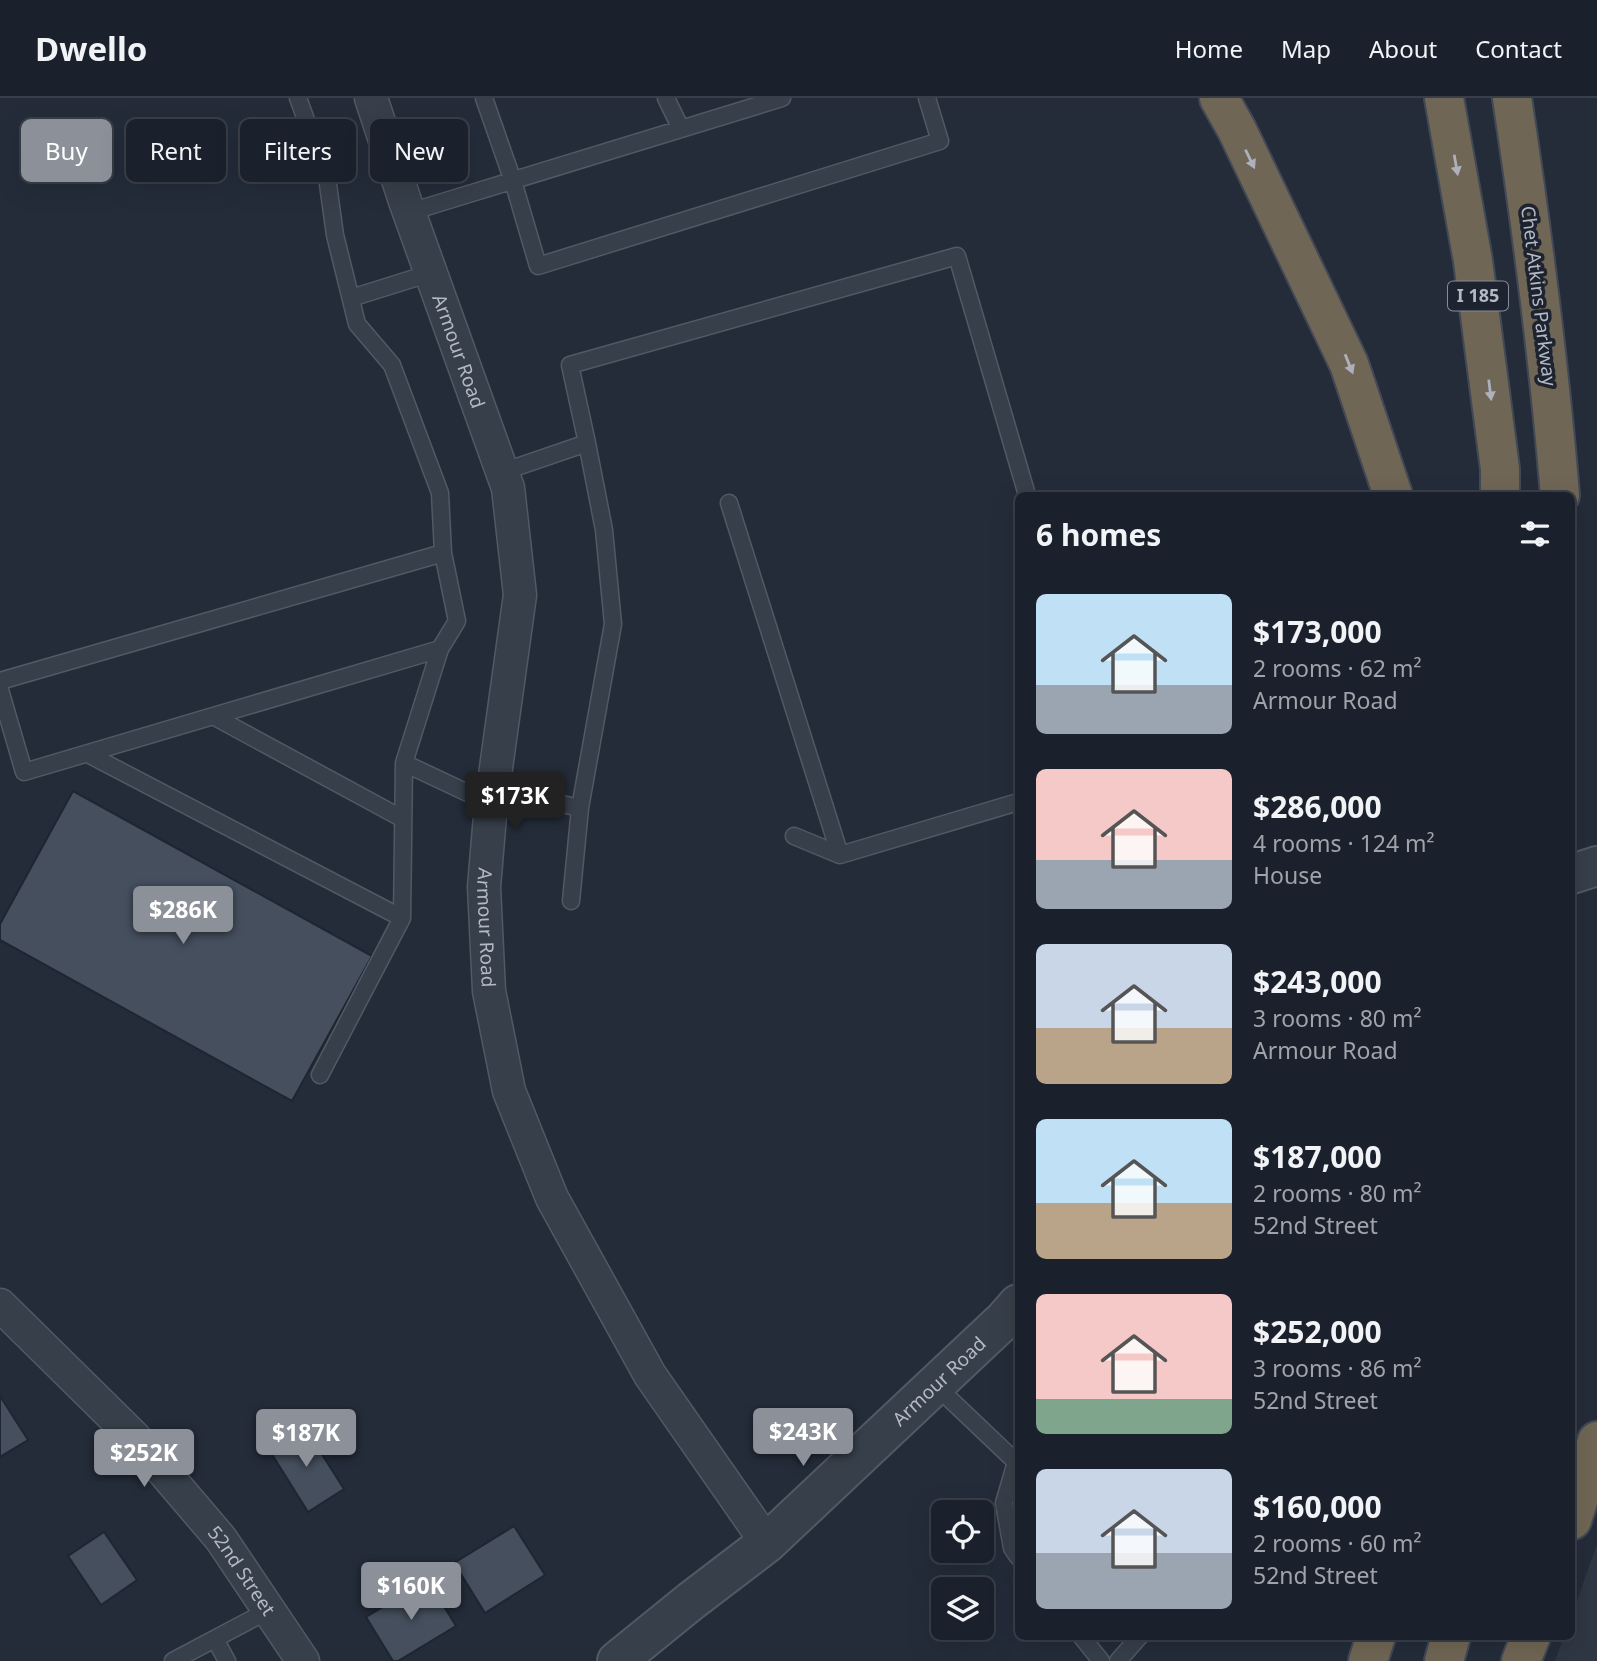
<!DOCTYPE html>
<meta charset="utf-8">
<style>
:root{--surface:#1b212c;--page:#242934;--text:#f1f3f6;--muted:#a0a3a9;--line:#393e48;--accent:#8c9099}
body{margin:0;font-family:"Noto Sans",sans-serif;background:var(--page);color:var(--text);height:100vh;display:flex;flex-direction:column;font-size:26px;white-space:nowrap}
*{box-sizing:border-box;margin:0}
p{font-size:23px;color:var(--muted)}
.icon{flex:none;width:38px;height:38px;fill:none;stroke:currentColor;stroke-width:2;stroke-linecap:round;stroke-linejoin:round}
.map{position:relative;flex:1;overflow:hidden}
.panel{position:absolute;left:1015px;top:394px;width:560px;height:1148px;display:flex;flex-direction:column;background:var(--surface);border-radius:10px;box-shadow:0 7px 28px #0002,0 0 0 2px var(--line)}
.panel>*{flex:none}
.banner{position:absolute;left:21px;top:21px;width:665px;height:63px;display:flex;gap:14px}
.buttons{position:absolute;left:931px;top:1402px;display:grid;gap:14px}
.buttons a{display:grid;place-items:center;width:63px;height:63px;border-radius:10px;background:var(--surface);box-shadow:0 7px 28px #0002,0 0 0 2px var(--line);font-size:35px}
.price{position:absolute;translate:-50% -60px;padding:0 16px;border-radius:7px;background:var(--accent);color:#fff;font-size:23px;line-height:46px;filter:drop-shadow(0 2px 4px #0008)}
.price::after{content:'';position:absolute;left:50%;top:42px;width:21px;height:16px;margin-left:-10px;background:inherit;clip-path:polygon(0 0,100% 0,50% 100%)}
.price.active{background:#222;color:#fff}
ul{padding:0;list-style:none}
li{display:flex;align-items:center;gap:21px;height:175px;padding:0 21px}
li span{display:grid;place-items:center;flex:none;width:196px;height:140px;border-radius:10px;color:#555}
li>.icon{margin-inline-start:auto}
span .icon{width:84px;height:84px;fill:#fffc;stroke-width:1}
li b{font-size:30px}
h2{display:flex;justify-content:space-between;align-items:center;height:84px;padding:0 21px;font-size:30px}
.chip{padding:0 24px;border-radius:10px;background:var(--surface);box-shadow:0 7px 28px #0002,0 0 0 2px var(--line);font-size:24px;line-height:63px}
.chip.active{background:var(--accent);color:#fff}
header{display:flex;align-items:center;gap:42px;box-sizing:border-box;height:98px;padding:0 35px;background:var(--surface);border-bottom:2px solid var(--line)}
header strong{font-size:33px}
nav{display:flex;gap:38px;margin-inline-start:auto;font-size:24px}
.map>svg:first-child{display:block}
.airport{fill:#2f3744}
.building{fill:#454f5e;stroke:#1e2631;stroke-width:2}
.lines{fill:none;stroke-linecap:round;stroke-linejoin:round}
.service-casing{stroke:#525965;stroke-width:19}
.minor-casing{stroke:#525965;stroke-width:35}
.tertiary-casing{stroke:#525965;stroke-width:42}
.motorway-casing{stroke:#424955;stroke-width:42}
.service{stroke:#373f4a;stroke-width:16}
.minor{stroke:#373f4a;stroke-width:32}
.tertiary{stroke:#373f4a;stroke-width:38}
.motorway{stroke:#706655;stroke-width:38}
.oneway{fill:#acb1bb}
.labels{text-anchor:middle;stroke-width:7;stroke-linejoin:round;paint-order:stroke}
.shield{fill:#1d242f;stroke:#868c99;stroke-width:2}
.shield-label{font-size:18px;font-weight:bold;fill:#b3b9c6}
.street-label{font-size:19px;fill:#b3b9c6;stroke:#1d242f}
</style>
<header>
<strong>Dwello</strong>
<nav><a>Home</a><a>Map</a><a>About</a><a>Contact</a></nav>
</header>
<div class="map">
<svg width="1597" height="1563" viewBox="0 0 1597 1563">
<rect width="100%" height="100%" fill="#242c3a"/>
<path class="airport" d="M1597 1446V1563H1555L1564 1538H1572V1517Z"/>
<path class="building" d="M73 693 372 858 292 1003 0 842V826Z
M0 1298 28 1342 0 1359Z
M304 1328 344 1391 308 1414 268 1350Z
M514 1428 545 1477 485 1515 454 1465Z
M104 1434 137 1482 101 1507 68 1458Z
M428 1482 456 1528 398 1563H393L366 1519Z"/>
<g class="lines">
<g class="service-casing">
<path id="service" d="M298 0 327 79 335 137 357 226 392 267 440 395 443 455
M484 0 513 83 538 168 940 43 927 0
M666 0 681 31
M410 114 782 0
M351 200 431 175
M587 345 570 267 957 158 1027 397
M729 405 840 757
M0 583 443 455 457 523 440 551
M0 592 24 674 440 551 404 665 491 706
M213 618 403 721
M88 656 402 820 320 977
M494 691 580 710 613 526 604 432 587 345 502 374
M794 738 840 757 1018 704
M571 803 580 710
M402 820 404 665
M935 1287 1016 1364 1004 1405 1012 1450 1018 1459
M1081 1538 1101 1563
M215 1541 227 1563
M173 1563 269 1512
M1118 1563 1140 1538"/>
</g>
<g class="minor-casing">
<g id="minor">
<path id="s1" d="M371 0 405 103 508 390 520 497 491 706 484 789 489 893 509 993 552 1100 650 1277 767 1445"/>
<path id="s2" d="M0 1207 135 1340 221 1441 303 1563"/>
</g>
</g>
<g class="tertiary-casing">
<g id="tertiary">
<path d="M1572 776 1597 768"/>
<path id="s3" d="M617 1563 691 1503 767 1445 1005 1221 1018 1206"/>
</g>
</g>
<g class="motorway-casing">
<path id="motorway" d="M1219 0 1237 32 1349 266 1393 397
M1444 0 1473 163 1500 371V397
M1512 0C1532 132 1549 264 1560 397
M1572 1422 1597 1343
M1368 1563 1376 1538
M1444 1563 1451 1538
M1521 1563 1531 1538"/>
</g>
<use href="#service" class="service"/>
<use href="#minor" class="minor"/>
<use href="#tertiary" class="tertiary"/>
<use href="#motorway" class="motorway"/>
</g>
<defs><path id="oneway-solid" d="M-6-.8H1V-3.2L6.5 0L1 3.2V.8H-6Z" transform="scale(1.75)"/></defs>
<g class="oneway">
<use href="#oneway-solid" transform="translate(1250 61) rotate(64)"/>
<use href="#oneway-solid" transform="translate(1456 67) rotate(80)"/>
<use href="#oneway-solid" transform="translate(1349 266) rotate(68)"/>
<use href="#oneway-solid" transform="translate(1490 292) rotate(83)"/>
</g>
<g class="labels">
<rect class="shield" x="1448" y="183.5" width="60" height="29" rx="5"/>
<g class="shield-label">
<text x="1478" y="204">I 185</text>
</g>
<g class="street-label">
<text transform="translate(1539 198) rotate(83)" y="7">Chet Atkins Parkway</text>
<text dy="7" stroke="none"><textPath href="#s1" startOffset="268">Armour Road</textPath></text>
<text dy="7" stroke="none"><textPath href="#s1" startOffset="856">Armour Road</textPath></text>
<text dy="7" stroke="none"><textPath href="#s3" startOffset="427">Armour Road</textPath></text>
<text dy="7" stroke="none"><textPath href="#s2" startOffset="360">52nd Street</textPath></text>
</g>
</g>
</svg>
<div class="buttons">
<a><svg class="icon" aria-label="locate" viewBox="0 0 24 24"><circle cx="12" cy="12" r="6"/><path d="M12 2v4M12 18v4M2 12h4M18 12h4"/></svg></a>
<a><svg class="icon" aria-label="layers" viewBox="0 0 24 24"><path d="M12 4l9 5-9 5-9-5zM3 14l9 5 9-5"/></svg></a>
</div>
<b class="price active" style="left:515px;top:734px">$173K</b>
<b class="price" style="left:183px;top:848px">$286K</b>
<b class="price" style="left:803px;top:1370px">$243K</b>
<b class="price" style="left:306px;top:1371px">$187K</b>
<b class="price" style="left:144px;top:1391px">$252K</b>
<b class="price" style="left:411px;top:1524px">$160K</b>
<div class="banner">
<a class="chip active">Buy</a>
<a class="chip">Rent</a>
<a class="chip">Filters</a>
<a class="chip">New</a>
</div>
<section class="panel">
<h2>6 homes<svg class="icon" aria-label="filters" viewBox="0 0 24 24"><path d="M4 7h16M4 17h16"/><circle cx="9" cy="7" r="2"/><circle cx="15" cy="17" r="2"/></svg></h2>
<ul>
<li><span style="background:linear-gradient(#bfe0f5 65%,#9aa5b1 0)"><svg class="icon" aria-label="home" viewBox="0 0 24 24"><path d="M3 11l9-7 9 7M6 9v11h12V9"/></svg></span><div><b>$173,000</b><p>2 rooms · 62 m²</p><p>Armour Road</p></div></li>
<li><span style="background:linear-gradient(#f6c9c9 65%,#9aa5b1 0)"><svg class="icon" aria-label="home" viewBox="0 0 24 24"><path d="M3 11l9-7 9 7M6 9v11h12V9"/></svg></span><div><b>$286,000</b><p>4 rooms · 124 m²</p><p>House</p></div></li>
<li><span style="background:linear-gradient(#c9d6e8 60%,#b9a48a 0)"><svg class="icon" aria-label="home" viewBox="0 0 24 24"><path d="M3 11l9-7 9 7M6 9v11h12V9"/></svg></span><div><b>$243,000</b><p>3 rooms · 80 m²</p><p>Armour Road</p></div></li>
<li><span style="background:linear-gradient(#bfe0f5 60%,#b9a48a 0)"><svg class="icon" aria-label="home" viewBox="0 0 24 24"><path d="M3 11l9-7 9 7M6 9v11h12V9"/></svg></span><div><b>$187,000</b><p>2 rooms · 80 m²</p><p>52nd Street</p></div></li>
<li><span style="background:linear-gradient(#f6c9c9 75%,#7fa58c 0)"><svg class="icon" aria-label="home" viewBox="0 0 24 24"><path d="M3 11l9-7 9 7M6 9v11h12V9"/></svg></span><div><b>$252,000</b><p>3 rooms · 86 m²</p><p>52nd Street</p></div></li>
<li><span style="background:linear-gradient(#c9d6e8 60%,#9aa5b1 0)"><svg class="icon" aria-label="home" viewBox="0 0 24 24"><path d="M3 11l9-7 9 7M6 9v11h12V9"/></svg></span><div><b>$160,000</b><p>2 rooms · 60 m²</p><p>52nd Street</p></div></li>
</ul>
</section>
</div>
